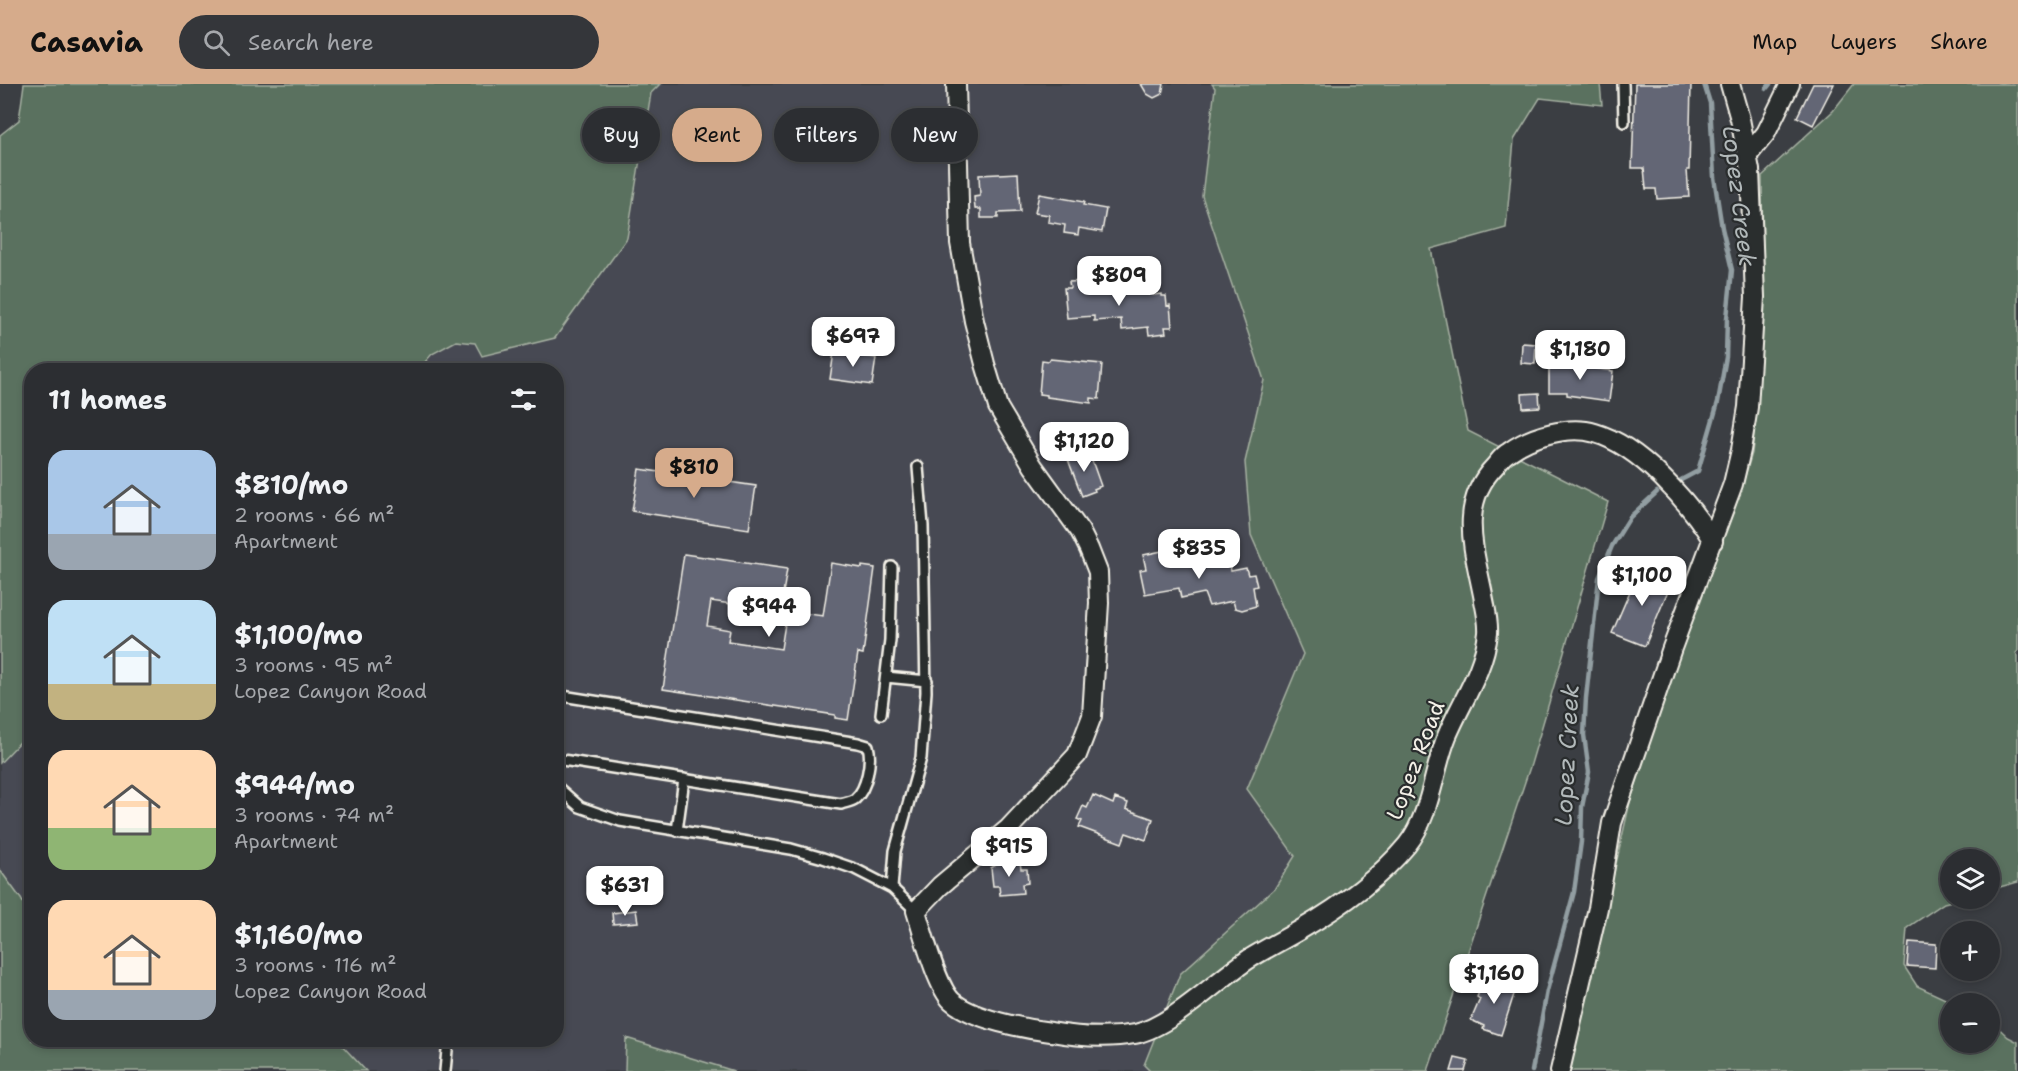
<!DOCTYPE html>
<meta charset="utf-8">
<style>
:root{--surface:#2c2e32;--page:#34363a;--text:#f1f3f6;--muted:#a6a8ac;--line:#484a4d;--accent:#d6ab8b}
body{margin:0;font-family:"Shantell Sans",sans-serif;background:var(--page);color:var(--text);height:100vh;display:flex;flex-direction:column;font-size:22px;white-space:nowrap}
*{box-sizing:border-box;margin:0}
p{font-size:20px;color:var(--muted)}
.icon{flex:none;width:33px;height:33px;fill:none;stroke:currentColor;stroke-width:2;stroke-linecap:round;stroke-linejoin:round}
.map{position:relative;flex:1;overflow:hidden}
.details{position:absolute;left:24px;top:279px;width:540px;height:684px;display:flex;flex-direction:column;background:var(--surface);border-radius:24px;box-shadow:0 3px 9px #0003,0 0 0 2px var(--line)}
.details>*{flex:none}
.hud{position:absolute;left:582px;top:24px;width:570px;height:54px;display:flex;gap:12px}
.buttons{position:absolute;left:1940px;top:765px;display:grid;gap:12px}
.buttons a{display:grid;place-items:center;width:60px;height:60px;border-radius:50%;background:var(--surface);box-shadow:0 3px 9px #0003,0 0 0 2px var(--line);font-size:30px}
.price{position:absolute;translate:-50% -51px;padding:0 14px;border-radius:12px;background:#fff;color:#222;font-size:20px;line-height:39px;filter:drop-shadow(0 2px 3px #0008)}
.price::after{content:'';position:absolute;left:50%;top:36px;width:18px;height:14px;margin-left:-9px;background:inherit;clip-path:polygon(0 0,100% 0,50% 100%)}
.price.current{background:var(--accent);color:#111}
ul{padding:0;list-style:none}
li{display:flex;align-items:center;gap:18px;height:150px;padding:0 24px}
li span{display:grid;place-items:center;flex:none;width:168px;height:120px;border-radius:18px;color:#555}
li>.icon{margin-inline-start:auto}
span .icon{width:72px;height:72px;fill:#fffc;stroke-width:1}
li b{font-size:26px}
h2{display:flex;justify-content:space-between;align-items:center;height:72px;padding:0 24px;font-size:26px}
.pill{padding:0 21px;border-radius:27px;background:var(--surface);box-shadow:0 3px 9px #0003,0 0 0 2px var(--line);font-size:21px;line-height:54px}
.pill.current{background:var(--accent);color:#111}
header{display:flex;align-items:center;gap:36px;box-sizing:border-box;height:84px;padding:0 30px;background:var(--accent);color:#111}
header strong{font-size:28px}
nav{display:flex;gap:33px;margin-inline-start:auto;font-size:21px}
.search{width:420px;height:54px;background:var(--page);display:flex;align-items:center;gap:15px;box-sizing:border-box;padding:0 21px;border-radius:33px;color:var(--muted);font-size:22px}
.map>svg:first-child{display:block}
.built{fill:#474a52}
.green{fill:#5a715e;stroke:#a7b1a3;stroke-width:1.5}
.lines{fill:none;stroke-linecap:round;stroke-linejoin:round}
.stream{stroke:#929ea2;stroke-width:4.5}
.building{fill:#646675;stroke:#f4f1e8;stroke-width:1.5}
.lane-casing{stroke:#f4f1e8;stroke-width:14}
.street-casing{stroke:#f4f1e8;stroke-width:22}
.lane{stroke:#2a2d2e;stroke-width:9}
.street{stroke:#2a2d2e;stroke-width:18}
.labels{text-anchor:middle;stroke-width:4.5;stroke-linejoin:round;paint-order:stroke}
.street-label{font-size:22px;fill:#f4f1e8;stroke:#2a2d2e}
.water-label{font-size:24px;font-style:italic;fill:#b2b9ba;stroke:#2a2d2e}
</style>
<header>
<strong>Casavia</strong>
<div class="search"><svg class="icon" aria-label="search" viewBox="0 0 24 24"><circle cx="10" cy="10" r="6"/><path d="M15 15l6 6"/></svg>Search here</div>
<nav><a>Map</a><a>Layers</a><a>Share</a></nav>
</header>
<div class="map">
<svg width="2018" height="987" viewBox="0 0 2018 987">
<rect width="100%" height="100%" fill="#3b3e43"/>
<filter id="ink" filterUnits="userSpaceOnUse"><feTurbulence type="fractalNoise" baseFrequency=".0167" numOctaves="2"/><feDisplacementMap in="SourceGraphic" scale="12" xChannelSelector="R" yChannelSelector="G"/><feConvolveMatrix kernelMatrix="1 2 1 2 8 2 1 2 1" color-interpolation-filters="sRGB"/></filter>
<g filter="url(#ink)">
<path class="built" d="M660 0H1212L1215 3 1203 112 1264 296 1245 378 1251 451 1303 570 1247 705 1295 772 1275 804 1180 890 1144 981 1150 987H734L626 954 625 987H366L337 956H556V286H418L432 270 456 257 475 259 627 154 651 9Z
M31 651V834L21 815 0 786V679L24 654Z"/>
<path class="green" d="M24 0H660L651 9 627 154 555 254 482 272 475 259 456 257 432 270 418 286H32L31 651 24 654 0 679V51L19 36Z
M1212 0H1600L1602 21 1540 14 1514 56 1506 144 1431 165 1468 347 1608 418 1531 680 1428 987H1150L1144 981 1180 890 1275 804 1295 772 1247 705 1303 570 1251 451 1245 378 1264 296 1202 112 1215 4Z
M1854 0H2018V567L2016 569 2018 572V798L1989 806V776H1950V814L1960 815 1944 819 1907 844 1904 882 1917 902 1954 919 1950 920V958H1989V935L2008 953 2018 958V987H1569L1630 718 1671 593 1739 412 1752 369 1759 301 1763 203 1762 92 1833 27Z
M0 786 21 815 31 834 32 956H337L366 987H0Z
M626 954 734 987H625Z"/>
<g class="lines">
<path class="stream" d="M1766 5 1770 0
M1681 396 1698 387 1718 318 1726 273 1727 234 1732 186 1722 144 1714 93 1710 19 1704 0
M1532 987 1547 907 1574 808 1581 758 1582 723 1589 688 1584 651 1586 614 1599 494 1612 462 1630 433 1657 408"/>
</g>
<path class="building" d="M1141 0H1164L1162 10 1154 14 1147 10Z
M1635 0H1691L1689 86H1687L1689 113 1657 115 1656 105H1646L1644 84H1632Z
M1813 0H1834L1813 41 1797 33Z
M1018 89 1020 128 998 129V134H981V125H975L974 113 980 112 979 91Z
M1039 110 1084 118 1083 121 1106 125 1102 148 1079 144 1078 151 1064 149 1065 141 1048 138 1049 131 1035 129Z
M1086 197 1087 204 1105 202 1106 209 1152 206 1153 211 1162 210V212H1166L1167 222 1170 221 1172 243H1165L1166 249 1149 251 1148 243 1122 246 1121 235 1094 237V232L1067 234 1064 204H1070L1069 198Z
M1522 259 1536 260 1535 280 1521 279Z
M834 268 876 274 872 301 830 295Z
M1050 275 1102 280 1099 315 1091 314V319L1047 313V311L1039 310 1042 276 1049 277Z
M1549 278 1613 287 1609 317 1567 311V308H1549Z
M1539 309 1540 323 1523 324 1522 310Z
M1081 368 1083 374 1090 371 1101 402 1094 405 1095 407 1082 412 1067 373Z
M639 385 756 402 749 445 632 427Z
M1167 466 1169 476 1186 472 1188 481 1211 476 1215 483 1229 479 1231 487 1246 484 1248 491 1254 490 1257 502 1253 503 1256 522 1242 526 1235 524 1233 517 1209 522 1204 509 1181 514 1179 504 1145 510 1140 486 1146 485 1143 471Z
M684 470 787 485 780 527 711 517 707 542 730 546 728 557 781 565 787 527 823 532 831 479 862 484V482L875 484 863 570 858 569 848 636 835 634V631L663 605Z
M1640 484 1672 497 1645 562 1612 549Z
M1093 711 1113 720 1115 714 1128 719 1126 725 1153 735 1146 756 1126 749 1122 759 1079 743 1082 737 1077 735 1083 722 1087 724Z
M1004 776 1005 779 1020 778 1021 785H1027L1028 799 1022 800 1023 809 1000 811 999 802H993L991 784Z
M636 826 638 838 613 840 612 829Z
M1909 858 1936 860 1935 884 1907 882Z
M1485 892 1516 904 1501 951 1483 945 1484 942 1471 936 1480 915 1477 913Z
M1455 974 1468 977 1465 987H1451Z"/>
<g class="lines">
<g class="lane-casing">
<path id="lane" d="M1623 0 1624 38
M886 593 927 597
M556 611 858 659 868 662C872 676 867 705 855 715 851 718 846 718 841 720L556 675
M881 630 890 556 892 483
M556 702 580 723 620 737 791 765 823 774 855 785 892 804 916 827
M677 747 684 695
M892 804 895 767 921 674 926 608 923 442 918 383
M445 987 448 956"/>
</g>
<g class="street-casing">
<path id="street" d="M956 0 960 159 974 237 985 280 998 323 1033 382 1080 447 1089 465 1098 488 1099 519 1092 632 1077 671 1008 745 940 802 916 827C923 849 937 903 952 917 972 935 1025 945 1051 948 1079 953 1107 955 1135 950 1170 943 1217 896 1249 875 1265 865 1283 856 1300 846 1338 824 1378 796 1407 761 1431 731 1433 687 1447 652 1461 618 1484 587 1488 549 1489 537 1485 523 1483 511 1474 465 1458 420 1495 382 1499 377 1503 371 1509 368 1531 352 1569 341 1595 349 1640 362 1690 419 1713 457
M1748 71 1766 49 1790 0
M1560 987 1598 824 1612 739 1672 564 1733 400 1741 366 1748 323 1755 213 1750 86 1740 35 1730 0"/>
</g>
<use href="#lane" class="lane"/>
<use href="#street" class="street"/>
</g>
</g>
<g class="labels">
<g class="street-label">
<text transform="translate(1415 676) rotate(-69)" y="8">Lopez Road</text>
</g>
<g class="water-label">
<text transform="translate(1739 112) rotate(83)" y="8">Lopez Creek</text>
<text transform="translate(1567 671) rotate(-87)" y="8">Lopez Creek</text>
</g>
</g>
</svg>
<div class="buttons">
<a><svg class="icon" aria-label="layers" viewBox="0 0 24 24"><path d="M12 4l9 5-9 5-9-5zM3 14l9 5 9-5"/></svg></a>
<a>+</a>
<a>−</a>
</div>
<b class="price" style="left:1119px;top:223px">$809</b>
<b class="price" style="left:853px;top:284px">$697</b>
<b class="price" style="left:1580px;top:297px">$1,180</b>
<b class="price" style="left:1084px;top:389px">$1,120</b>
<b class="price current" style="left:694px;top:415px">$810</b>
<b class="price" style="left:1199px;top:496px">$835</b>
<b class="price" style="left:1642px;top:523px">$1,100</b>
<b class="price" style="left:769px;top:554px">$944</b>
<b class="price" style="left:1009px;top:794px">$915</b>
<b class="price" style="left:625px;top:833px">$631</b>
<b class="price" style="left:1494px;top:921px">$1,160</b>
<div class="hud">
<a class="pill">Buy</a>
<a class="pill current">Rent</a>
<a class="pill">Filters</a>
<a class="pill">New</a>
</div>
<section class="details">
<h2>11 homes<svg class="icon" aria-label="filters" viewBox="0 0 24 24"><path d="M4 7h16M4 17h16"/><circle cx="9" cy="7" r="2"/><circle cx="15" cy="17" r="2"/></svg></h2>
<ul>
<li><span style="background:linear-gradient(#a9c7e8 70%,#9aa5b1 0)"><svg class="icon" aria-label="home" viewBox="0 0 24 24"><path d="M3 11l9-7 9 7M6 9v11h12V9"/></svg></span><div><b>$810/mo</b><p>2 rooms · 66 m²</p><p>Apartment</p></div></li>
<li><span style="background:linear-gradient(#bfe0f5 70%,#c2b280 0)"><svg class="icon" aria-label="home" viewBox="0 0 24 24"><path d="M3 11l9-7 9 7M6 9v11h12V9"/></svg></span><div><b>$1,100/mo</b><p>3 rooms · 95 m²</p><p>Lopez Canyon Road</p></div></li>
<li><span style="background:linear-gradient(#ffd9b3 65%,#8fb573 0)"><svg class="icon" aria-label="home" viewBox="0 0 24 24"><path d="M3 11l9-7 9 7M6 9v11h12V9"/></svg></span><div><b>$944/mo</b><p>3 rooms · 74 m²</p><p>Apartment</p></div></li>
<li><span style="background:linear-gradient(#ffd9b3 75%,#9aa5b1 0)"><svg class="icon" aria-label="home" viewBox="0 0 24 24"><path d="M3 11l9-7 9 7M6 9v11h12V9"/></svg></span><div><b>$1,160/mo</b><p>3 rooms · 116 m²</p><p>Lopez Canyon Road</p></div></li>
</ul>
</section>
</div>
